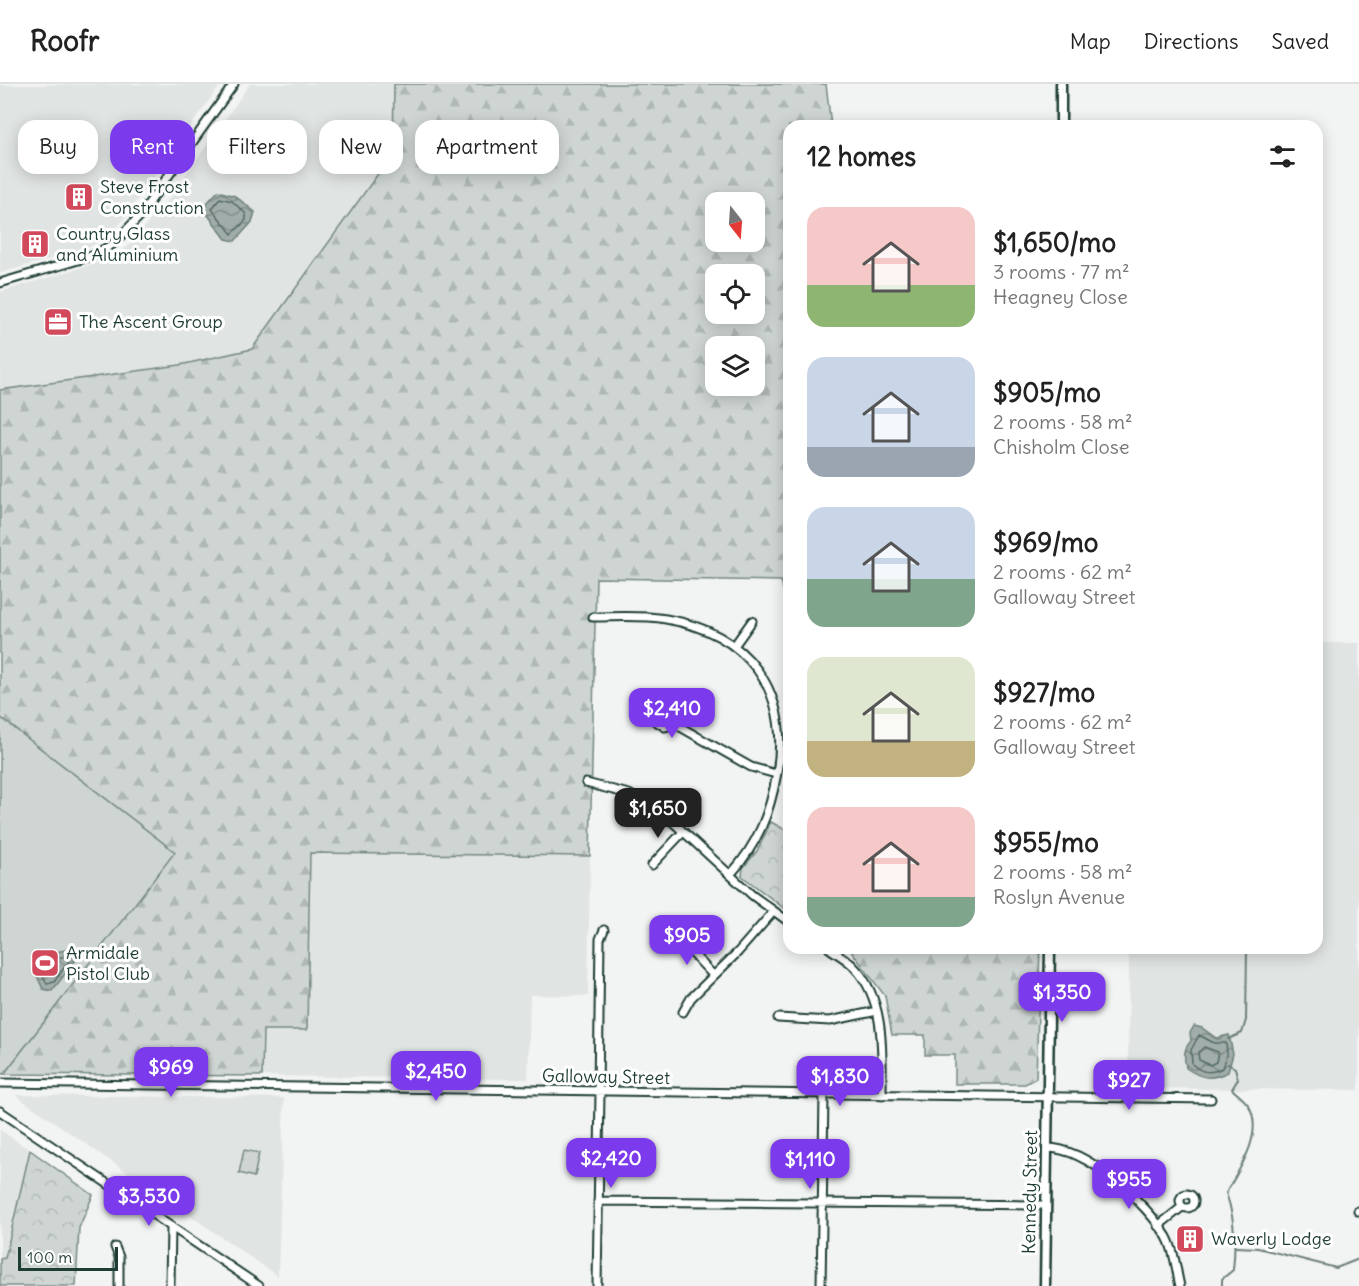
<!DOCTYPE html>
<meta charset="utf-8">
<style>
:root{--surface:#fff;--page:#f2f2f2;--text:#222;--muted:#767676;--line:#e0e0e0;--accent:#7c3aed}
body{margin:0;font-family:Delius,sans-serif;background:var(--page);color:var(--text);height:100vh;display:flex;flex-direction:column;font-size:22px;white-space:nowrap}
*{box-sizing:border-box;margin:0}
p{font-size:20px;color:var(--muted)}
.icon{flex:none;width:33px;height:33px;fill:none;stroke:currentColor;stroke-width:2;stroke-linecap:round;stroke-linejoin:round}
.map{position:relative;flex:1;overflow:hidden}
.panel{position:absolute;left:783px;top:36px;width:540px;height:834px;display:flex;flex-direction:column;background:var(--surface);border-radius:18px;box-shadow:0 3px 15px #0003}
.panel>*{flex:none}
.top-card{position:absolute;left:18px;top:36px;width:570px;height:54px;display:flex;gap:12px}
.needle{width:39px;rotate:163deg}
.controls{position:absolute;left:705px;top:108px;display:grid;gap:12px}
.controls a{display:grid;place-items:center;width:60px;height:60px;border-radius:12px;background:var(--surface);box-shadow:0 3px 15px #0003;font-size:30px}
.scale{position:absolute;left:18px;bottom:15px;width:100px;box-sizing:border-box;padding-left:6px;border:3px solid #1f3d34;border-top:0;font-size:16px;line-height:21px;white-space:nowrap;color:#1f3d34;-webkit-text-stroke:4px #fff;paint-order:stroke}
.price{position:absolute;translate:-50% -51px;padding:0 14px;border-radius:12px;background:var(--accent);color:#fff;font-size:20px;line-height:39px;filter:drop-shadow(0 2px 3px #0008)}
.price::after{content:'';position:absolute;left:50%;top:36px;width:18px;height:14px;margin-left:-9px;background:inherit;clip-path:polygon(0 0,100% 0,50% 100%)}
.price.active{background:#222;color:#fff}
ul{padding:0;list-style:none}
li{display:flex;align-items:center;gap:18px;height:150px;padding:0 24px}
li span{display:grid;place-items:center;flex:none;width:168px;height:120px;border-radius:18px;color:#555}
li>.icon{margin-inline-start:auto}
span .icon{width:72px;height:72px;fill:#fffc;stroke-width:1}
li b{font-size:26px}
h2{display:flex;justify-content:space-between;align-items:center;height:72px;padding:0 24px;font-size:26px}
.pill{padding:0 21px;border-radius:18px;background:var(--surface);box-shadow:0 3px 15px #0003;font-size:21px;line-height:54px}
.pill.active{background:var(--accent);color:#fff}
header{display:flex;align-items:center;gap:36px;box-sizing:border-box;height:84px;padding:0 30px;background:var(--surface);border-bottom:2px solid var(--line)}
header strong{font-size:28px}
nav{display:flex;gap:33px;margin-inline-start:auto;font-size:21px}
.map>svg:first-child{display:block}
.built{fill:#e0e4e3}
.grass{fill:#ced5d3;stroke:#768984;stroke-width:1.5}
.forest{fill:url(#forest-firs);stroke:#768984;stroke-width:1.5;fill-rule:evenodd}
.park{fill:url(#park-crowns);stroke:#768984;stroke-width:1.5}
.water{fill:url(#water-waves);stroke:#6d807b;stroke-width:1.5}
.lines{fill:none;stroke-linecap:round;stroke-linejoin:round}
.shore{stroke:#536a63;stroke-width:1.5}
.stream{stroke:#6d807b;stroke-width:2}
.minor-casing{stroke:#1f3d34;stroke-width:11}
.tertiary-casing{stroke:#1f3d34;stroke-width:13}
.minor{stroke:#fff;stroke-width:7}
.tertiary{stroke:#fff;stroke-width:8}
.labels{text-anchor:middle;stroke-width:6;stroke-linejoin:round;paint-order:stroke}
.poi-label{font-size:18px;fill:#1f3d34;stroke:#fff;text-anchor:start}
.street-label{font-size:18px;fill:#1f3d34;stroke:#fff}
</style>
<header>
<strong>Roofr</strong>
<nav><a>Map</a><a>Directions</a><a>Saved</a></nav>
</header>
<div class="map">
<svg width="1359" height="1202" viewBox="0 0 1359 1202">
<defs>
<pattern id="forest-firs" width="22" height="20" patternUnits="userSpaceOnUse" patternTransform="scale(1.5)"><rect width="22" height="20" fill="#ced5d3"/><path d="M5 1l3.5 6h-7zM16 11l3.5 6h-7z" fill="#b0b8b6"/></pattern>
<pattern id="park-crowns" width="20" height="18" patternUnits="userSpaceOnUse" patternTransform="scale(1.5)"><rect width="20" height="18" fill="#ced5d3"/><path d="M2 6a3 3 0 1 1 6 0M12 15a3 3 0 1 1 6 0" fill="none" stroke="#b0b8b6"/></pattern>
<pattern id="water-waves" width="16" height="10" patternUnits="userSpaceOnUse" patternTransform="scale(1.5)"><rect width="16" height="10" fill="#a1adaa"/><path d="M0 5q4-4 8 0t8 0" fill="none" stroke="#838e8b"/></pattern>
</defs>
<rect width="100%" height="100%" fill="#f2f3f3"/>
<filter id="ink" filterUnits="userSpaceOnUse"><feTurbulence type="fractalNoise" baseFrequency=".0167" numOctaves="2"/><feDisplacementMap in="SourceGraphic" scale="12" xChannelSelector="R" yChannelSelector="G"/><feConvolveMatrix kernelMatrix="1 2 1 2 8 2 1 2 1" color-interpolation-filters="sRGB"/></filter>
<g filter="url(#ink)">
<path class="built" d="M221 0 112 151 86 165 0 189V1Z
M250 0H394L393 69 252 265 180 281 0 306V208L109 175 127 163 168 116Z
M1317 559H1359V1006L1128 1004 1129 864H1317Z
M310 769 590 772 588 912 530 911 528 995 262 992 263 945H307Z
M15 1011 284 1014 278 1192Z
M0 1046 30 1066 5 1175H0Z"/>
<path class="grass" d="M0 633 176 768 4 990 0 989Z
M244 1066 259 1069 254 1093 239 1089Z"/>
<path class="forest" d="M394 0H826L831 42H789V530L781 497 596 494 590 772 310 769 307 946H263L262 992 4 990 175 768 0 633V306L180 281 252 265 393 69ZM716 118H754V158H716ZM716 190H754V230H716ZM716 262H754V302H716Z
M849 864H1040L1036 994 1025 1000H955V971H925V951H892L885 912Z"/>
<path class="park" d="M771 738 789 748V828L742 792 743 784 757 767Z
M30 1066 93 1111 79 1144 76 1202H0V1175L5 1174Z"/>
<path class="water" d="M218 107 235 112 255 128 252 138 235 157 226 155 205 127 208 118Z
M67 866 73 869 76 876 52 907 43 905 37 892C41 876 50 867 67 866Z
M1194 942 1202 944 1216 954 1229 951 1233 970 1228 988C1211 996 1202 995 1186 984 1184 973 1183 965 1191 957L1190 949Z"/>
<g class="lines">
<path class="shore" d="M220 114 232 117 246 130V136L232 150 212 125Z
M61 873H67L69 877 54 898 47 900 43 892C45 882 51 876 61 873Z
M1199 951 1214 959H1226L1227 970 1222 984C1210 990 1202 989 1192 980L1191 966Z
M1204 963 1218 968 1216 978 1210 981 1199 976 1198 969Z"/>
<path class="stream" d="M1228 955 1242 949 1246 936 1247 864
M1236 1163 1258 1164 1336 1184 1359 1175
M1222 1202V1195L1233 1186C1236 1160 1235 1134 1226 1109 1240 1084 1264 1050 1249 1022 1245 1016 1237 1010 1232 1005L1238 995 1235 984 1228 980"/>
<g class="minor-casing">
<path id="minor" d="M0 199 92 172 113 160 139 133 234 0
M593 533C617 533 642 531 666 535 748 549 791 606 777 689 770 729 758 760 730 791
M734 562 752 537
M675 640 673 631 661 624 653 627 654 636 665 643 675 640 751 683 776 690
M586 699 629 710 663 729 752 811 789 838
M652 781 683 748
M681 857 712 890
M829 864C837 870 849 876 855 884 886 917 882 970 882 1011
M683 928 691 914 738 868 773 828
M778 934 830 937 877 927
M0 999 1211 1015
M598 1008 600 855 604 846
M0 1027 259 1202
M1047 1064C1088 1064 1146 1119 1167 1153 1175 1167 1176 1186 1180 1202
M1180 1117a7 7 0 1 1 14 0a7 7 0 1 1-14 0Z
M598 1117 1045 1121
M1358 1127H1359
M1158 1142 1182 1123
M115 1163 119 1173V1202
M170 1202 171 1142
M597 1202 600 1008
M821 1202 824 1011"/>
</g>
<g class="tertiary-casing">
<path id="tertiary" d="M1061 42V0
M1045 1202 1050 864"/>
</g>
<use href="#minor" class="minor"/>
<use href="#tertiary" class="tertiary"/>
</g>
</g>
<defs>
<g id="building-square" transform="scale(1.5)"><rect x="-9" y="-9" width="18" height="18" rx="4" fill="#d1495b" stroke="#fff"/><path d="M-4-6H4V6H1V3H-1V6H-4ZM-2.5-4.3h1.7v1.8h-1.7ZM.8-4.3h1.7v1.8H.8ZM-2.5-1h1.7V.8h-1.7ZM.8-1h1.7V.8H.8Z" fill="#fff"/></g>
<g id="office-square" transform="scale(1.5)"><rect x="-9" y="-9" width="18" height="18" rx="4" fill="#d1495b" stroke="#fff"/><path d="M-6-3h4V-5.5h4V-3h4V5H-6ZM-1-4.5V-3h2v-1.5ZM-6 0V1H6V0Z" fill="#fff"/></g>
<g id="stadium-square" transform="scale(1.5)"><rect x="-9" y="-9" width="18" height="18" rx="4" fill="#d1495b" stroke="#fff"/><path d="M0-5a6.5 5 0 1 0 0 10a6.5 5 0 1 0 0-10ZM-3.5-1.8h7v3.6h-7Z" fill="#fff"/></g>
</defs>
<g fill-rule="evenodd">
<use href="#building-square" x="79" y="113"/>
<use href="#building-square" x="35" y="160"/>
<use href="#office-square" x="58" y="238"/>
<use href="#stadium-square" x="45" y="879"/>
<use href="#building-square" x="1190" y="1155"/>
</g>
<g class="labels">
<g class="poi-label">
<text x="100" y="109">Steve Frost<tspan x="100" dy="21">Construction</tspan></text>
<text x="56" y="156">Country Glass<tspan x="56" dy="21">and Aluminium</tspan></text>
<text x="79" y="244">The Ascent Group</text>
<text x="66" y="875">Armidale<tspan x="66" dy="21">Pistol Club</tspan></text>
<text x="1211" y="1161">Waverly Lodge</text>
</g>
<g class="street-label">
<text transform="translate(606 993) rotate(1)" y="6">Galloway Street</text>
<text transform="translate(1030 1108) rotate(-89)" y="6">Kennedy Street</text>
</g>
</g>
</svg>
<div class="controls">
<a><svg class="needle" viewBox="-14 -14 28 28"><path d="M0-13l5 13h-10z" fill="#e53935"/><path d="M0 13l5-13h-10z" fill="#767676"/></svg></a>
<a><svg class="icon" aria-label="locate" viewBox="0 0 24 24"><circle cx="12" cy="12" r="6"/><path d="M12 2v4M12 18v4M2 12h4M18 12h4"/></svg></a>
<a><svg class="icon" aria-label="layers" viewBox="0 0 24 24"><path d="M12 4l9 5-9 5-9-5zM3 14l9 5 9-5"/></svg></a>
</div>
<div class="scale">100 m</div>
<b class="price" style="left:672px;top:655px">$2,410</b>
<b class="price active" style="left:658px;top:755px">$1,650</b>
<b class="price" style="left:687px;top:882px">$905</b>
<b class="price" style="left:1062px;top:939px">$1,350</b>
<b class="price" style="left:171px;top:1014px">$969</b>
<b class="price" style="left:436px;top:1018px">$2,450</b>
<b class="price" style="left:840px;top:1023px">$1,830</b>
<b class="price" style="left:1129px;top:1027px">$927</b>
<b class="price" style="left:611px;top:1105px">$2,420</b>
<b class="price" style="left:810px;top:1106px">$1,110</b>
<b class="price" style="left:1129px;top:1126px">$955</b>
<b class="price" style="left:149px;top:1143px">$3,530</b>
<div class="top-card">
<a class="pill">Buy</a>
<a class="pill active">Rent</a>
<a class="pill">Filters</a>
<a class="pill">New</a>
<a class="pill">Apartment</a>
</div>
<section class="panel">
<h2>12 homes<svg class="icon" aria-label="filters" viewBox="0 0 24 24"><path d="M4 7h16M4 17h16"/><circle cx="9" cy="7" r="2"/><circle cx="15" cy="17" r="2"/></svg></h2>
<ul>
<li><span style="background:linear-gradient(#f6c9c9 65%,#8fb573 0)"><svg class="icon" aria-label="home" viewBox="0 0 24 24"><path d="M3 11l9-7 9 7M6 9v11h12V9"/></svg></span><div><b>$1,650/mo</b><p>3 rooms · 77 m²</p><p>Heagney Close</p></div></li>
<li><span style="background:linear-gradient(#c9d6e8 75%,#9aa5b1 0)"><svg class="icon" aria-label="home" viewBox="0 0 24 24"><path d="M3 11l9-7 9 7M6 9v11h12V9"/></svg></span><div><b>$905/mo</b><p>2 rooms · 58 m²</p><p>Chisholm Close</p></div></li>
<li><span style="background:linear-gradient(#c9d6e8 60%,#7fa58c 0)"><svg class="icon" aria-label="home" viewBox="0 0 24 24"><path d="M3 11l9-7 9 7M6 9v11h12V9"/></svg></span><div><b>$969/mo</b><p>2 rooms · 62 m²</p><p>Galloway Street</p></div></li>
<li><span style="background:linear-gradient(#dfe7d0 70%,#c2b280 0)"><svg class="icon" aria-label="home" viewBox="0 0 24 24"><path d="M3 11l9-7 9 7M6 9v11h12V9"/></svg></span><div><b>$927/mo</b><p>2 rooms · 62 m²</p><p>Galloway Street</p></div></li>
<li><span style="background:linear-gradient(#f6c9c9 75%,#7fa58c 0)"><svg class="icon" aria-label="home" viewBox="0 0 24 24"><path d="M3 11l9-7 9 7M6 9v11h12V9"/></svg></span><div><b>$955/mo</b><p>2 rooms · 58 m²</p><p>Roslyn Avenue</p></div></li>
</ul>
</section>
</div>
